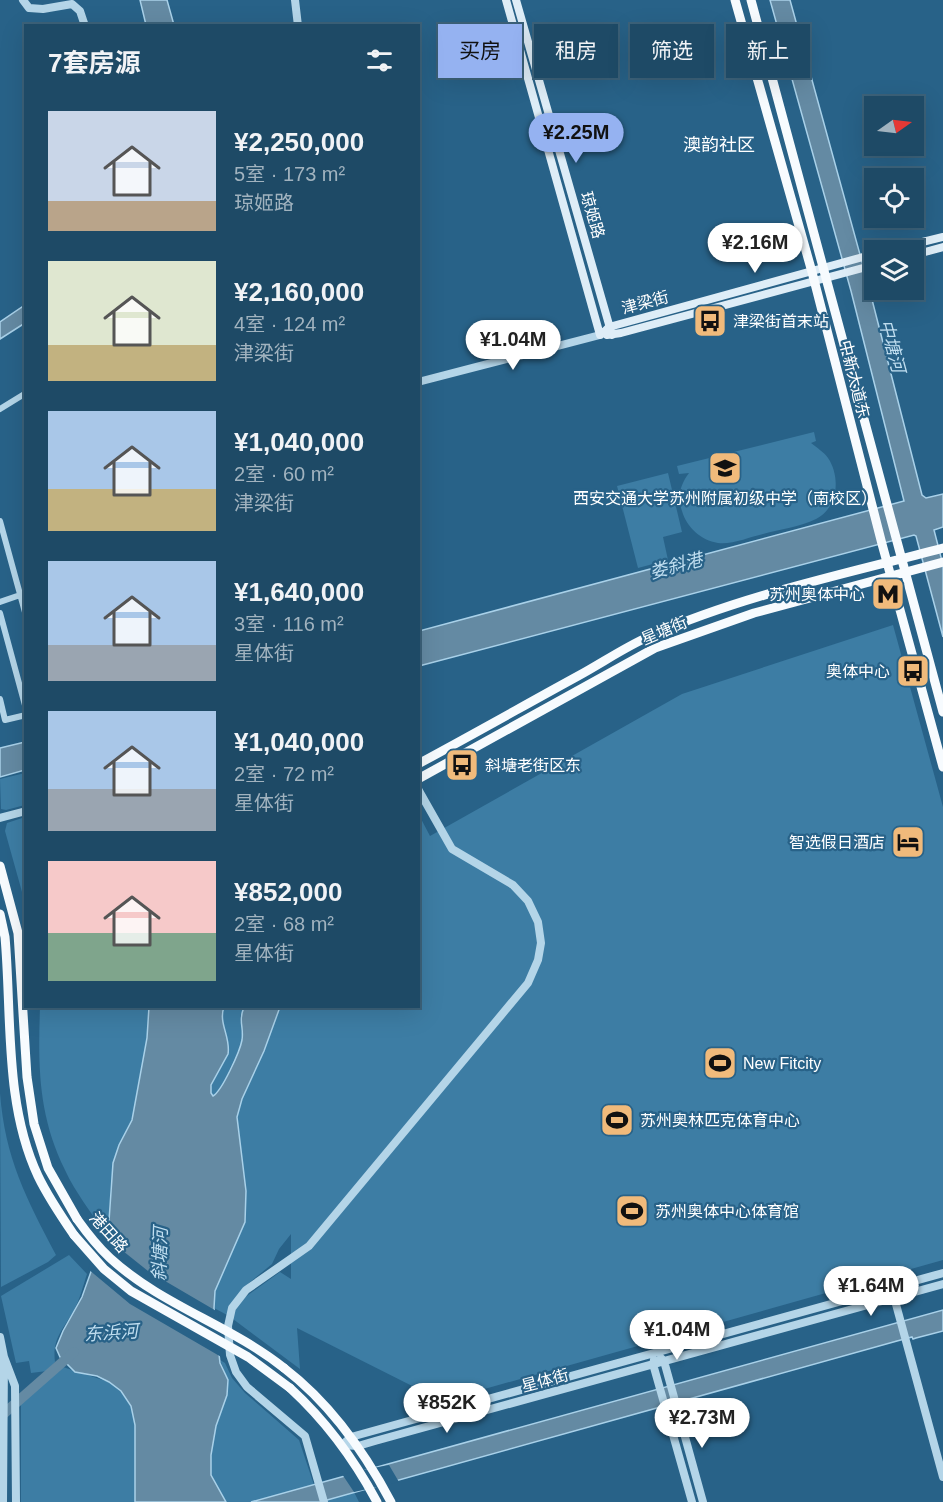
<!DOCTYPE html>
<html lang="zh">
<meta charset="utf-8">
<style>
:root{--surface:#1e4a66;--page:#2b546f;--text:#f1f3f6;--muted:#a1b3bf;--line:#3c627a;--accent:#95b2f1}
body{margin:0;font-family:Arial,"Noto Sans SC",sans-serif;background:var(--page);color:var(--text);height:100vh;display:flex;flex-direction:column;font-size:22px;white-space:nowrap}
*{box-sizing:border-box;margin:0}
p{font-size:20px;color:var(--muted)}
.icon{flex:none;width:33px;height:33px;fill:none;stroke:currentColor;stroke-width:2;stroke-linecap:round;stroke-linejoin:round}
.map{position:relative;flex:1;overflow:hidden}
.panel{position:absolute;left:24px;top:24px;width:396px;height:984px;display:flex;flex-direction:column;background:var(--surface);border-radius:0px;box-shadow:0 6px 24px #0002,0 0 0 2px var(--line)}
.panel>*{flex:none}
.hud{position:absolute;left:438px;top:24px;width:414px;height:54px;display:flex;gap:12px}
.needle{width:39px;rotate:76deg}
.fabs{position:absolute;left:864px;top:96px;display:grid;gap:12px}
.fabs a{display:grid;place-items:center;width:60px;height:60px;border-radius:0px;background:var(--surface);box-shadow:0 6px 24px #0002,0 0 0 2px var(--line);font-size:30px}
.price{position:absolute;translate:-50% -51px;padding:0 14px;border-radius:21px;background:#fff;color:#222;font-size:20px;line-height:39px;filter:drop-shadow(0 2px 3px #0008)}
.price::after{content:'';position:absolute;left:50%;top:36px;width:18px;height:14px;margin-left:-9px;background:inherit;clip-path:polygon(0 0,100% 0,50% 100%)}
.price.on{background:var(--accent);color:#111}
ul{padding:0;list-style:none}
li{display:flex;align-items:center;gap:18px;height:150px;padding:0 24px}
li span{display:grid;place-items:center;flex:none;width:168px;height:120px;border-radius:0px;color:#555}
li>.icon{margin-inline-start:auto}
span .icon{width:72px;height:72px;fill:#fffc;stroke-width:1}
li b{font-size:26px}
h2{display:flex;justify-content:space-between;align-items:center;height:72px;padding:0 24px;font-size:26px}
.pill{padding:0 21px;border-radius:0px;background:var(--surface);box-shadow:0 6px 24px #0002,0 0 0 2px var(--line);font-size:21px;line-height:54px}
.pill.on{background:var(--accent);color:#111}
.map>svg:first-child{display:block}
.green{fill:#3d7da4;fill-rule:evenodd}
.water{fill:#648aa3;stroke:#a9d1e9;stroke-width:1.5}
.pier{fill:#286288}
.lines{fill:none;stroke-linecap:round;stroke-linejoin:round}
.river{stroke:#648aa3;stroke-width:10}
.minor{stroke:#b4d5e8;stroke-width:6}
.tertiary{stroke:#b4d5e8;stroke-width:8}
.secondary{stroke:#deedf7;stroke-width:8}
.primary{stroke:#f7fbfe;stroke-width:9}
.primary-bridge{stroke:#f7fbfe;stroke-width:9}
.labels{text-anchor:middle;stroke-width:4.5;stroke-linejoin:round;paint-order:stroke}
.street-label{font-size:16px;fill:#fff;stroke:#286288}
.poi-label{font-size:16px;fill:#fff;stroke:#286288;text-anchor:start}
.neighbourhood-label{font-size:18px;fill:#fff;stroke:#286288}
.water-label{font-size:18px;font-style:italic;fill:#c0def0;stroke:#286288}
</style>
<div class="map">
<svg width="943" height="1502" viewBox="0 0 943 1502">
<rect width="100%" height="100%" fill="#286288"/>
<path class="green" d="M814 432 816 441 811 443C817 448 824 452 828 458 841 477 838 508 816 519 800 527 780 529 763 534 750 537 731 545 718 543 701 540 687 528 682 511 677 497 680 485 689 473L679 474 677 466Z
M668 473 682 532 663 537 668 560 638 568 617 486Z
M893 625 943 807V1260L442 1401 297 1328 300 1369 229 1316 214 1308 215 1291 245 1222 246 1191 237 1117 242 1099 264 1051 280 1007 418 1006 419 815 430 836 682 694ZM291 1234V1279L280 1272 237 1303 249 1283 272 1264 279 1249Z
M25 773V805L6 810 1 809 0 779Z
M25 817H26L25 896 22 892 5 831 7 823Z
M40 1007H149L147 1038 132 1120 111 1181 109 1221 105 1233C91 1212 75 1192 65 1170 38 1115 38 1066 40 1007Z
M224 1007H244L240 1017 242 1034 241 1044 221 1089 218 1093 213 1096 211 1093V1085L228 1054C231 1037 218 1023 224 1007Z
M0 1093C5 1158 26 1198 56 1255L48 1262 1 1287Z
M69 1255 87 1274C83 1286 80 1299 74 1310 63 1330 52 1338 55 1362L47 1371 31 1373 29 1361 16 1363 1 1296Z
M220 1360 225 1363 232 1378 245 1393 299 1440 314 1485 251 1502H226L223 1499 211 1475V1456L216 1426 227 1395 228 1380Z
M63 1367 109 1382 121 1391 131 1406 135 1425V1502H21V1403Z
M354 1492 359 1502H328L327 1500Z"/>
<path class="water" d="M140 0H167L174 25H146Z
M770 0H790L867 280 922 495 926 498 943 494V527L934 530 943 565V637L916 536 914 535 419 666V631L904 501 851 291Z
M25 305V323L0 339V322Z
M25 742V770L0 777V748Z
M149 1007H224C218 1023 231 1037 228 1054L211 1085V1093L213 1096C222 1091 240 1051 242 1040 244 1026 238 1022 244 1007H280L264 1051 242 1099 237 1117 246 1191 245 1222 215 1291 214 1308 220 1363 228 1380 227 1395 216 1426 211 1455V1475L226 1502H135V1425L131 1406 121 1391 109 1382 97 1376 75 1372 60 1357 56 1348 63 1331 82 1297 109 1221 113 1163 119 1145 132 1120 147 1038Z
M943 1310V1331L916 1338 913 1339 912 1337 897 1341 320 1502H251Z"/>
<path class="pier" d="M102 1230 123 1251 148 1271 218 1312 223 1358 130 1304 88 1269Z
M389 1465 399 1482 354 1492 342 1474Z"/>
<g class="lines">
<path class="river" d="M0 1417 74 1352"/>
<path class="minor" d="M0 409 26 393
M0 521 26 616
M0 602 26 593
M0 613 26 709
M0 699 5 720 26 715"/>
<path class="tertiary" d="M23 0 29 8 43 9 72 4 80 11 85 26
M295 0 298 26
M418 382 600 335
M0 818 26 811
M894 1297 943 1477
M0 1337 4 1357 15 1386 16 1502
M661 1358 664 1361 703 1502
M654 1360 653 1364 692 1502
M342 1445 351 1437 943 1273
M342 1445 358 1446 375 1441 943 1284
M3 1502 4 1357
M324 1502 305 1436 247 1387 236 1372 230 1355 228 1326 232 1308 246 1290 309 1246 528 983 538 960 541 943 538 922 528 901 513 885 452 849 418 789"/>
<path class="secondary" d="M506 0 600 335
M516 0 612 335
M890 250 943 237
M914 255 943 247
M605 331 609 327 874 254
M607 335 621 333 874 265"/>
<path class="primary" d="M735 0 812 272 882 544 943 767
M751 0 943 712
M418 764C472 735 525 705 578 676 602 663 625 647 650 636 743 595 845 574 943 548
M418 779 655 648 754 613 943 562
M0 866 18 933 27 1077 34 1124 48 1168 77 1219
M0 914 5 937C12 1015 4 1104 38 1176 48 1197 61 1216 74 1235
M284 1368C331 1404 364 1451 391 1502
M290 1388C326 1421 354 1459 377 1502"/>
<path class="primary-bridge" d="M77 1219C87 1233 97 1246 110 1258 161 1305 230 1325 284 1368
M74 1235 104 1269 131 1291 248 1357 290 1388"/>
</g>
<defs>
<g id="bus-square" transform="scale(1.725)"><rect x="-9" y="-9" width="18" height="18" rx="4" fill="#f0ba7b" stroke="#286288"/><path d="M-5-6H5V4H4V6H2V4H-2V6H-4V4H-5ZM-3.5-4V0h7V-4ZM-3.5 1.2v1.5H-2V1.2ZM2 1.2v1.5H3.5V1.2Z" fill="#111"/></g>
<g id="school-square" transform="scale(1.725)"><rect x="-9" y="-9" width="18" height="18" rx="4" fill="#f0ba7b" stroke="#286288"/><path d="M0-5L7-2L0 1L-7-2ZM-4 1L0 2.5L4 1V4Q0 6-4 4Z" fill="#111"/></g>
<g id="metro-square" transform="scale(1.725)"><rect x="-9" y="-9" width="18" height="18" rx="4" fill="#f0ba7b" stroke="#286288"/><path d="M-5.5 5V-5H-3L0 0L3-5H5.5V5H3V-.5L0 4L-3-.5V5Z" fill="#111"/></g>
<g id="hotel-square" transform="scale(1.725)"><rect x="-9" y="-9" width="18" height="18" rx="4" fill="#f0ba7b" stroke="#286288"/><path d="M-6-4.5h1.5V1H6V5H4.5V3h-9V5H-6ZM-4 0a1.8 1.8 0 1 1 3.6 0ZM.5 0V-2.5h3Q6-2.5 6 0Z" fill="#111"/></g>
<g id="stadium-square" transform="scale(1.725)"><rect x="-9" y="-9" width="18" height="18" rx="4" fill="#f0ba7b" stroke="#286288"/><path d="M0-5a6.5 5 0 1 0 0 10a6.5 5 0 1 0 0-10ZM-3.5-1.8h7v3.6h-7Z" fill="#111"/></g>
</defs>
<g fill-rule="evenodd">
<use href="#bus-square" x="710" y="321"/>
<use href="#school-square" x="725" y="468"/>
<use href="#metro-square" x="888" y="594"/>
<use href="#bus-square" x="913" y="671"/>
<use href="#bus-square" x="462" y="765"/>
<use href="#hotel-square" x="908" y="842"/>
<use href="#stadium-square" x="720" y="1063"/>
<use href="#stadium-square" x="617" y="1120"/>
<use href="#stadium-square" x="632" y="1211"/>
</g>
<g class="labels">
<g class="street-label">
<text transform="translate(593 215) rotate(74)" y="6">琼姬路</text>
<text transform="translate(645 302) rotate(-15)" y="6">津梁街</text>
<text transform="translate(855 379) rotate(76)" y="6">中新大道东</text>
<text transform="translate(664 630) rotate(-23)" y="6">星塘街</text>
<text transform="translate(109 1232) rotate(48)" y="6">港田路</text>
<text transform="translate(545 1380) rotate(-15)" y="6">星体街</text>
</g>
<g class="poi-label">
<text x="733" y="327">津梁街首末站</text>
<text x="725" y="504" text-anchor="middle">西安交通大学苏州附属初级中学（南校区）</text>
<text x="865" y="600" text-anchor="end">苏州奥体中心</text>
<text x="890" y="677" text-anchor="end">奥体中心</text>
<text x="485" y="771">斜塘老街区东</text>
<text x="885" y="848" text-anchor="end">智选假日酒店</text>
<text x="743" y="1069">New Fitcity</text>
<text x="640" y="1126">苏州奥林匹克体育中心</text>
<text x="655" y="1217">苏州奥体中心体育馆</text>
</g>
<g class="neighbourhood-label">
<text x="719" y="151">澳韵社区</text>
</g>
<g class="water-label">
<text transform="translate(892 346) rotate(75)" y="6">中塘河</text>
<text transform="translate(676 566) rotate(-15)" y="6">娄斜港</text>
<text transform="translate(160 1254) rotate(-88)" y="6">斜塘河</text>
<text transform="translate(111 1333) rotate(-4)" y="6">东浜河</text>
</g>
</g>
</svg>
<div class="fabs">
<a><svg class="needle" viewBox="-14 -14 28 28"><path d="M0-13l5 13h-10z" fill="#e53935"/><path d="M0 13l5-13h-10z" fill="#a1b3bf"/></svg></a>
<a><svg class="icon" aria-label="locate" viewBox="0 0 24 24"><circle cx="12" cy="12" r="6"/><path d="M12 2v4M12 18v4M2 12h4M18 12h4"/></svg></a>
<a><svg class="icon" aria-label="layers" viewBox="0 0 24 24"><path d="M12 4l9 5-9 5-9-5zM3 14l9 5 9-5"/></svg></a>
</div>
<b class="price on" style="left:576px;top:164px">¥2.25M</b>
<b class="price" style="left:755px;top:274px">¥2.16M</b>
<b class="price" style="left:513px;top:371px">¥1.04M</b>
<b class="price" style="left:871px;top:1317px">¥1.64M</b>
<b class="price" style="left:677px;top:1361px">¥1.04M</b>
<b class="price" style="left:447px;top:1434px">¥852K</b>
<b class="price" style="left:702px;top:1449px">¥2.73M</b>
<div class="hud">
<a class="pill on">买房</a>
<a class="pill">租房</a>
<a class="pill">筛选</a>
<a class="pill">新上</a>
</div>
<section class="panel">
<h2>7套房源<svg class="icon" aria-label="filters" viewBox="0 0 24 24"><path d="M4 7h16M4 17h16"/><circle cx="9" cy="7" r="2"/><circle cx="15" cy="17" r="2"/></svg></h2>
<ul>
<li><span style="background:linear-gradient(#c9d6e8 75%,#b9a48a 0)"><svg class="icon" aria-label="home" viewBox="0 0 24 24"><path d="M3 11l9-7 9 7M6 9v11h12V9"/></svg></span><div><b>¥2,250,000</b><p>5室 · 173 m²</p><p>琼姬路</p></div></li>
<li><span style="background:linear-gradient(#dfe7d0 70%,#c2b280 0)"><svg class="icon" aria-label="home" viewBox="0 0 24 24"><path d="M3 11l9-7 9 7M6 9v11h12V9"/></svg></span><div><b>¥2,160,000</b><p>4室 · 124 m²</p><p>津梁街</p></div></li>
<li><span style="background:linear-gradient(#a9c7e8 65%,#c2b280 0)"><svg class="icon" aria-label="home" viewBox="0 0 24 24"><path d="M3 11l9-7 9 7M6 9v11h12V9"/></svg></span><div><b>¥1,040,000</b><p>2室 · 60 m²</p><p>津梁街</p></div></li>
<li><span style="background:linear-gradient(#a9c7e8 70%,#9aa5b1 0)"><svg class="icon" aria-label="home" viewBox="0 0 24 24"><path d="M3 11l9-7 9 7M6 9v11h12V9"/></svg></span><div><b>¥1,640,000</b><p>3室 · 116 m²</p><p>星体街</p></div></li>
<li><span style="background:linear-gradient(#a9c7e8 65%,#9aa5b1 0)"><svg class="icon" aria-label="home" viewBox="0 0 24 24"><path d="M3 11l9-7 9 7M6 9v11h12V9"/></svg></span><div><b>¥1,040,000</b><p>2室 · 72 m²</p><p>星体街</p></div></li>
<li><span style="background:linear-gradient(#f6c9c9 60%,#7fa58c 0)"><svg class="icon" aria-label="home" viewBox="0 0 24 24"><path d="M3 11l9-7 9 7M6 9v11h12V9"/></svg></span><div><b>¥852,000</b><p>2室 · 68 m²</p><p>星体街</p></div></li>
</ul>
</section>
</div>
